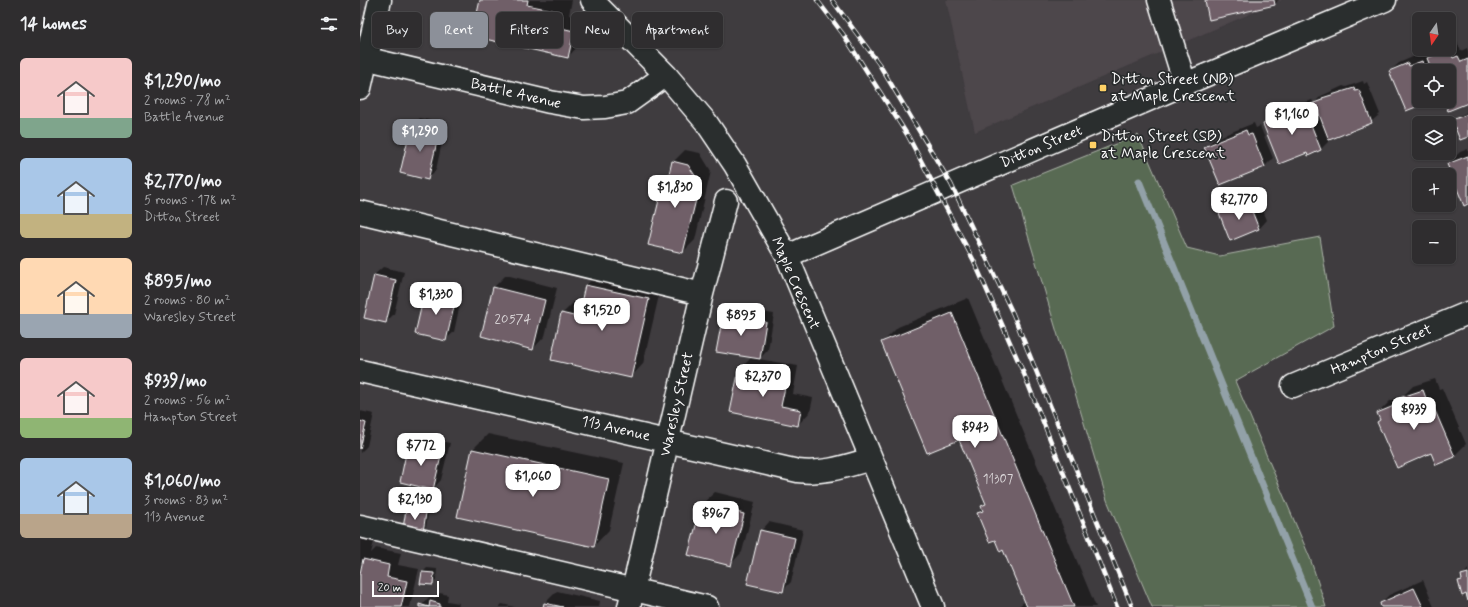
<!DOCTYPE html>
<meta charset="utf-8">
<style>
:root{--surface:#2f2d2f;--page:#373537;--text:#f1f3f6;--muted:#a7a8aa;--line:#4a494b;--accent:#8c9099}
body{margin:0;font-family:Mynerve,sans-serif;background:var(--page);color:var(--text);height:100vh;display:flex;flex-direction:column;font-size:15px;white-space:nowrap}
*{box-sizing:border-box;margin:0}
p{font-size:13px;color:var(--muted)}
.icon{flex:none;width:22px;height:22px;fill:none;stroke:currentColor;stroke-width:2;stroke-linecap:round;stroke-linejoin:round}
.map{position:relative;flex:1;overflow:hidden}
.panel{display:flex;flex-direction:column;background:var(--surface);width:360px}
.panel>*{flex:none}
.guide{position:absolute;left:12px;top:12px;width:380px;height:36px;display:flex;gap:8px}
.needle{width:26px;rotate:193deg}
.tools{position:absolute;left:1052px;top:12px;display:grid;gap:8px}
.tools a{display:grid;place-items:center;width:44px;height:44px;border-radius:6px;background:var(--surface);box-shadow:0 1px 3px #0004,0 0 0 1px var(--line);font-size:20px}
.scale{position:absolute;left:12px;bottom:10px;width:67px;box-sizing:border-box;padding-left:4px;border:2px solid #fff;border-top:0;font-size:11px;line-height:14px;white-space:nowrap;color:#fff;-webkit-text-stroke:3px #2a2d2e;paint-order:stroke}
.price{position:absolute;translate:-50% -34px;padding:0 9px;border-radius:8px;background:#fff;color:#222;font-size:13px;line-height:26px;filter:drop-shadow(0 1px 2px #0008)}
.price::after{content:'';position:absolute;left:50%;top:24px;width:12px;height:9px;margin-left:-6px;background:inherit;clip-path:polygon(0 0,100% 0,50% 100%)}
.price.on{background:var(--accent);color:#fff}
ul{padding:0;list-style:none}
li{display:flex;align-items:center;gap:12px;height:100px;padding:0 20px}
li span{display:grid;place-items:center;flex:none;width:112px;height:80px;border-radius:6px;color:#555}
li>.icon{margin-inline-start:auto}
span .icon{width:48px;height:48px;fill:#fffc;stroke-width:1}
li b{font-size:17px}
h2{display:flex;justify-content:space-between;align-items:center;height:48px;padding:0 20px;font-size:17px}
.chip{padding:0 14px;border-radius:6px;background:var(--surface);box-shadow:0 1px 3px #0004,0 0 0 1px var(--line);font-size:14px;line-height:36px}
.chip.on{background:var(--accent);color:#fff}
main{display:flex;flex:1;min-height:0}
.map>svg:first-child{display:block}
.built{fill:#4d464b}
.green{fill:#596a53;stroke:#acb4a9}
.shadow{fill:#0007}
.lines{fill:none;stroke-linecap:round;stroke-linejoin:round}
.stream{stroke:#92a1a8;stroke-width:7}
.building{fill:#6f5e68;stroke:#fff}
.minor-casing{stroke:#fff;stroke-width:25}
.minor{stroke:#2a2d2e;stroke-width:22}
.rail-casing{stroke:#fff;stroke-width:4.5}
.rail{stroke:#2a2d2e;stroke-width:3;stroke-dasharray:9;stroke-linecap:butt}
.poi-dot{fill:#ffd166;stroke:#2a2d2e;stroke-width:1.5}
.labels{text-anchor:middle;stroke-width:3.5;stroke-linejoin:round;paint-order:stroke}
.number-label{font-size:13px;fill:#dbd7d9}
.poi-label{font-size:15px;fill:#fff;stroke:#2a2d2e;text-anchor:start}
.street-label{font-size:15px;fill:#fff;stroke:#2a2d2e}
</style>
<main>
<section class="panel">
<h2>14 homes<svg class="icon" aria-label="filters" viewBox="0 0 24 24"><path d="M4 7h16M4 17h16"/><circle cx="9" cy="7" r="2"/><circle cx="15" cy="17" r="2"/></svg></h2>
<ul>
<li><span style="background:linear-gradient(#f6c9c9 75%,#7fa58c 0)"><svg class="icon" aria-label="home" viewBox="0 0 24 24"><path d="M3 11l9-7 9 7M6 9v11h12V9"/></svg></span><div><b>$1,290/mo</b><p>2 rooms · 78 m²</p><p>Battle Avenue</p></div></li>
<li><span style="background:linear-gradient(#a9c7e8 70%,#c2b280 0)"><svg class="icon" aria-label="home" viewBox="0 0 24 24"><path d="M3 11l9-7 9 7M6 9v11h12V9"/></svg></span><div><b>$2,770/mo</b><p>5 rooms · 178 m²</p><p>Ditton Street</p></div></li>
<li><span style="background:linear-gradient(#ffd9b3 70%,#9aa5b1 0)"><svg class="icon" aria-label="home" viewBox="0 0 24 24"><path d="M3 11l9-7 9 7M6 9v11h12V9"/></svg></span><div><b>$895/mo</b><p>2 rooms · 80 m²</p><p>Waresley Street</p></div></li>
<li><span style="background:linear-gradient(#f6c9c9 75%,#8fb573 0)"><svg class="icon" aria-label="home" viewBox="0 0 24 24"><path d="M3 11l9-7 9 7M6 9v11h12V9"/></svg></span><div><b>$939/mo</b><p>2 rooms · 56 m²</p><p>Hampton Street</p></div></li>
<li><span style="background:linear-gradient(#a9c7e8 70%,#b9a48a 0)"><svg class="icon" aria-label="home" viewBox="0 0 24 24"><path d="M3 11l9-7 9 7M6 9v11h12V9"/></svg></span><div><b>$1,060/mo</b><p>3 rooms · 83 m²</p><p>113 Avenue</p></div></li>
</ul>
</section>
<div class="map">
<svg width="1108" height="607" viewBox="0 0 1108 607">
<rect width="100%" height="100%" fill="#3f3c3f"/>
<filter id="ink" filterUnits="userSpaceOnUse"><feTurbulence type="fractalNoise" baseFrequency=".025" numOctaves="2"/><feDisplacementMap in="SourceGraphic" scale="8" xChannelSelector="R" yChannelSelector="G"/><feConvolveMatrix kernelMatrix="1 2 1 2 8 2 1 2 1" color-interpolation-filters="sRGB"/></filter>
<g filter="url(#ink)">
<path class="built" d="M586 0H922L615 132Z"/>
<path class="green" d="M778 135 827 248 860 256 960 237 974 326 875 381 950 558 966 607H792L747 500 653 185Z"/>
<path class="shadow" d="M121 0H212L209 15 226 19 220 44 208 57Z
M846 0H919L915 4 850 19Z
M1097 42 1101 51 1107 48 1108 51V102L1085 101H1089V71H1059V101H1069L1047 110 1030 71 1039 63 1057 55 1058 58 1070 53 1071 56 1077 50 1089 49V45Z
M1003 81 1004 84 1007 82 1020 114 1011 122 968 139 969 141 961 149 948 155 947 152 904 124 912 116 952 100 954 103 961 96 983 86 986 87Z
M1108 112V136L1093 121 1097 117Z
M60 118 86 124 76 170 67 179 52 127Z
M894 123 896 128 900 126 913 158 905 166 860 184 846 147 854 139Z
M1108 149V203L1088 164 1100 152Z
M325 150 340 153 351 171 335 240 323 252 302 193 307 188 313 162Z
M896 194 907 220 899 229 860 213 868 205Z
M23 267 44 272 34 314 26 322 5 317 14 275Z
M238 274 301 287 283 364 271 377 202 314 214 302 222 303 225 286Z
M146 275 197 288 185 336 173 349 134 287Z
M75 283 103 290 94 332 85 340 66 292Z
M608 298 736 607H658L665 601 644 549 618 514 626 502 599 438 522 343 538 327Z
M372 307 414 314 408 350 399 359 438 366 433 394 453 398 450 412 438 425 380 369 392 357 357 351 363 315Z
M1075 379 1079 389 1082 388 1106 444 1094 456 1071 451 1018 422 1021 419 1018 413 1030 401 1043 396 1053 386Z
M0 411 14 414 7 446 0 453Z
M128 434 264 463 249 530 234 546 98 516 113 449Z
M58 436 90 443 81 480 73 489 49 444Z
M355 492 395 502 382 552 370 565 342 504Z
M51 506 69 509 66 527 62 531 47 510Z
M409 522 443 530 431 582 422 591 401 531Z
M0 539 14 542 11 553 16 548 41 553 38 565 59 569 50 607H0Z
M67 568 77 569 76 580 72 584 63 572Z
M1108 569V598L1099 581Z
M1063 580 1074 607H1022L1021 603 1029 595Z
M197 591 240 601 239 607H184L185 603Z
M80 593 88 595 87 601 99 603 98 607H60L69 597 75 598Z
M142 604 155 607H139Z"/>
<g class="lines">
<path class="stream" d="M779 181 952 607"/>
</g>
<path class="building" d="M120 0H168L167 5 201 12 197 27 214 31 208 58 112 36Z
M845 0H914L915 5 849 20Z
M1089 50 1093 58 1098 56 1101 62 1108 59V103L1088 111 1084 101H1089V71H1072L1067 58Z
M1062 61 1066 71H1059V101H1071L1046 111 1029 71 1048 63 1049 66Z
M994 88 995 91 999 90 1012 123 969 140 957 109 954 111 951 104 962 100V98Z
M944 107 961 150 948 156 947 153 919 164 903 124Z
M1108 114V137L1100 140 1092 120Z
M51 126 79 133 68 180 40 173Z
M886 130 888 135 892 134 905 167 860 185 844 147Z
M1108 156V204L1104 206 1087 164Z
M312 161 328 165 340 183 323 253 288 245 301 192 305 193Z
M888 201 899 229 870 241 859 213Z
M14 275 36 280 26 323 4 318Z
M225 285 289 299 271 378 191 360 201 313 218 317Z
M133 287 185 300 173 350 121 336Z
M65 291 96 298 86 341 55 334Z
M592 313 714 607H667L643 550 640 552 635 540 629 542 617 513 623 511 621 506 626 504 599 440 567 453 521 342Z
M363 315 406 322 400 359 356 352Z
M379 369 427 378 421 406 441 410 438 426 370 412Z
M1063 390 1067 401 1070 399 1095 457 1076 465 1071 453 1037 468 1017 422 1020 420 1017 413 1041 403 1039 398Z
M0 421 6 423 0 449Z
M48 444 82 452 73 490 40 482Z
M112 449 249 479 234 547 97 517Z
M342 503 384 514 371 566 328 555Z
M46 510 66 513 63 532 43 528Z
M400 530 435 538 423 592 387 584Z
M3 559 29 565 27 577 47 581 41 607H0V574Z
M62 572 74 573 73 585 60 584Z
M1108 573V601L1106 594 1102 596 1098 581 1102 580 1101 575Z
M1054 588 1063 607H1021L1020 603Z
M70 601 80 604V607H59V604L69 607Z
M184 603 203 607H183Z"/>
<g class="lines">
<g class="minor-casing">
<path id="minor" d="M232 0 306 75 346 122 375 165 427 256 573 607
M799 0 825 84
M0 57 190 102 224 108 245 107 267 103 306 75
M0 88 20 0
M0 212 342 294
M427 256 825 84 1025 0
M0 371 438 471C464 474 486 466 511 459
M933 386 1108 313
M0 526 347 607
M269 607 342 294 366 201"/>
</g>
<use href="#minor" class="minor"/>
<g class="rail-casing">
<path id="rail" d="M457 0 483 34 548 136 614 261 664 374 757 607
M472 0 519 64 591 184 653 314 772 607"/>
</g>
<use href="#rail" class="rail"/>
</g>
</g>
<g class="poi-dot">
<rect x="739" y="84" width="8" height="8" rx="2"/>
<rect x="729" y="141" width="8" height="8" rx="2"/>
</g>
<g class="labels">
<g class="number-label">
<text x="153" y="323">20574</text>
<text x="638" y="483">11307</text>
</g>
<g class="poi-label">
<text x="751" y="84">Ditton Street (NB)<tspan x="751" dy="17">at Maple Crescent</tspan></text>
<text x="741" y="141">Ditton Street (SB)<tspan x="741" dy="17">at Maple Crescent</tspan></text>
</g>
<g class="street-label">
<text transform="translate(156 93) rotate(13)" y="5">Battle Avenue</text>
<text transform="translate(681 146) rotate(-23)" y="5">Ditton Street</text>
<text transform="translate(436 283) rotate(66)" y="5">Maple Crescent</text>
<text transform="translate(1021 349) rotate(-23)" y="5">Hampton Street</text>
<text transform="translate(316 404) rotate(-77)" y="5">Waresley Street</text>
<text transform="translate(256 428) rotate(13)" y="5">113 Avenue</text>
</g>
</g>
</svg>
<div class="tools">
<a><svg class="needle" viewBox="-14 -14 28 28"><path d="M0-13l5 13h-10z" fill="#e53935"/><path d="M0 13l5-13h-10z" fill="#a7a8aa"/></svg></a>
<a><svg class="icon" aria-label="locate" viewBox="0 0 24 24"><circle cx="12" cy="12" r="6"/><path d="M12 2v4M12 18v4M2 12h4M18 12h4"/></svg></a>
<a><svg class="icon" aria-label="layers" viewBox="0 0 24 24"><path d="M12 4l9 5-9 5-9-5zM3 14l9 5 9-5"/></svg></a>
<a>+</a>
<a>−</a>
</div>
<div class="scale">20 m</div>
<b class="price" style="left:932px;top:136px">$1,160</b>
<b class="price on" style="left:60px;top:153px">$1,290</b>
<b class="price" style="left:315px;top:209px">$1,830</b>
<b class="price" style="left:879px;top:221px">$2,770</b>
<b class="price" style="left:76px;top:316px">$1,330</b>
<b class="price" style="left:242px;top:332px">$1,520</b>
<b class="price" style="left:381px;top:337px">$895</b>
<b class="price" style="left:403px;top:398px">$2,370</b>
<b class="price" style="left:1054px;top:431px">$939</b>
<b class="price" style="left:615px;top:449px">$943</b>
<b class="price" style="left:61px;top:467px">$772</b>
<b class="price" style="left:173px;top:498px">$1,060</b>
<b class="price" style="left:55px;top:521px">$2,130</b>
<b class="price" style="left:356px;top:535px">$967</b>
<div class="guide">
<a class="chip">Buy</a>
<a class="chip on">Rent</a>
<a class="chip">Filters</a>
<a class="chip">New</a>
<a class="chip">Apartment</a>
</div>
</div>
</main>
